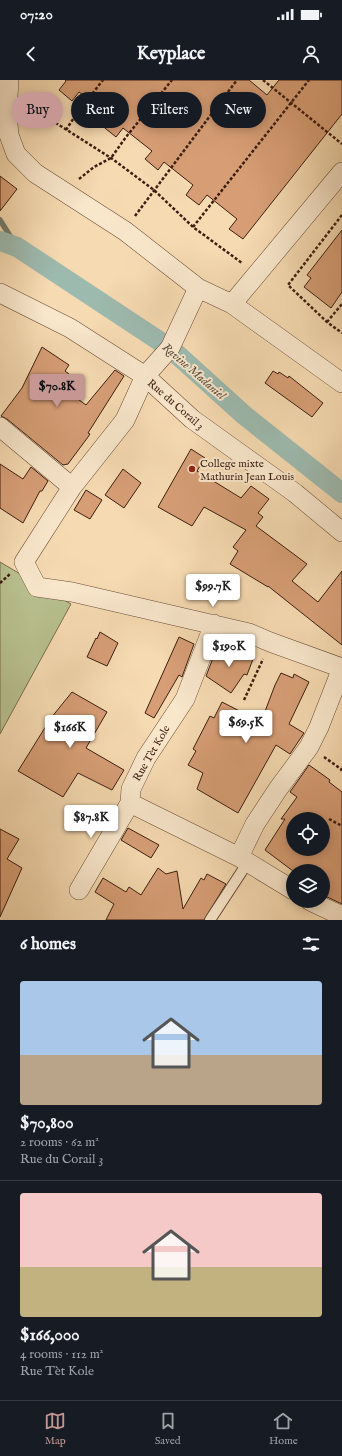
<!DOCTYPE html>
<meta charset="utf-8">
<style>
:root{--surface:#171b24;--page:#20242c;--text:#f1f3f6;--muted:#9ea1a6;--line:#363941;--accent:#c59692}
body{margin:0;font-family:"IM FELL English",serif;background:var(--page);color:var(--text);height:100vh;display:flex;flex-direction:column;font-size:15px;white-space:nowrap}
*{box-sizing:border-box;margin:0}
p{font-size:13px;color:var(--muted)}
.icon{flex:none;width:22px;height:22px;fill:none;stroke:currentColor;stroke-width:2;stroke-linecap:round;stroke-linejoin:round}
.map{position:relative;height:840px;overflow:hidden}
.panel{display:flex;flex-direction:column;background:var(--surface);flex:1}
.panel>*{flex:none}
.hud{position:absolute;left:12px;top:12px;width:318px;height:36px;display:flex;gap:8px}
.buttons{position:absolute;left:286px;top:732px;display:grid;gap:8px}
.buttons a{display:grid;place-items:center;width:44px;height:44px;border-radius:50%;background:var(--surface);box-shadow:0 2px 10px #0003;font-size:20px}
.price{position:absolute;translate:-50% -34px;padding:0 9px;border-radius:4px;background:#fff;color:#222;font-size:13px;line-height:26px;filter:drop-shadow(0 1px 2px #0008)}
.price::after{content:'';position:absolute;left:50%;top:24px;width:12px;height:9px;margin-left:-6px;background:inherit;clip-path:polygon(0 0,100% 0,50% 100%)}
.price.selected{background:var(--accent);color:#111}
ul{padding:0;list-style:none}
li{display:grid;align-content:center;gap:8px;height:212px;padding:0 20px}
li+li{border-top:1px solid var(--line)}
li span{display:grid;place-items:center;height:124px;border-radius:4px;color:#555}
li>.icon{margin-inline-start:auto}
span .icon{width:72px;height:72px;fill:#fffc;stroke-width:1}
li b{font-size:17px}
h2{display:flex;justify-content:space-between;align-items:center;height:48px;padding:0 20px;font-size:17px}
.chip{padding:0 14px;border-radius:18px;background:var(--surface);box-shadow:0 2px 10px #0003;font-size:14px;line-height:36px}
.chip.selected{background:var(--accent);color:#111}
.status{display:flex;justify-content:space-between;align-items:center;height:28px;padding:0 20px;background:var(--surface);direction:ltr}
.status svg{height:11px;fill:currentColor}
header{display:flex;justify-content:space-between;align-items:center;height:52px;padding:0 20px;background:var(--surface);font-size:18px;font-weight:700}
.menu{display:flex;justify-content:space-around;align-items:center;height:56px;border-top:1px solid var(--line);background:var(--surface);font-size:11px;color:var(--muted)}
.menu a{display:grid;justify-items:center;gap:2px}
.menu .selected{color:var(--accent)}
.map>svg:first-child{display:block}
.green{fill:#b8c08f;stroke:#7a6e50}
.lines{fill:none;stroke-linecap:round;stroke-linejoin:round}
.stream{stroke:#767b70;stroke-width:5.5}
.canal{stroke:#9dbaaf;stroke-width:20}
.building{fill:#d79e76;stroke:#3c1d11;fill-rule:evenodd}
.lane-casing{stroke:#6a4c39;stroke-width:12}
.street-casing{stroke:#6a4c39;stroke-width:20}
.path{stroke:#3c1d11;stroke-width:2.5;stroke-dasharray:3 2;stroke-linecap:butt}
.lane{stroke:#f9e7cc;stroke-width:10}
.street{stroke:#f9e7cc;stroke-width:19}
.poi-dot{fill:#8f2418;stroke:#f9e7cc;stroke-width:1.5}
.labels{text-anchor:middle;stroke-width:4;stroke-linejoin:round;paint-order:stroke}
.street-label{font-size:11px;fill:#3c1d11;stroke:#f9e7cc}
.poi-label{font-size:11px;fill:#3c1d11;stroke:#f9e7cc;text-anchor:start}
.water-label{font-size:12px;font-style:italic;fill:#594c40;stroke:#f9e7cc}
</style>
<div class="status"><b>07:20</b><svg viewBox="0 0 49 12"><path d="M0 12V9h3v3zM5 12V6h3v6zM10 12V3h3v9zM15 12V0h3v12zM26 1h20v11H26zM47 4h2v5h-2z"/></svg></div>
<header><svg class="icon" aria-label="back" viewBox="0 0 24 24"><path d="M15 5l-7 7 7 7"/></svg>Keyplace<svg class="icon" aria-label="person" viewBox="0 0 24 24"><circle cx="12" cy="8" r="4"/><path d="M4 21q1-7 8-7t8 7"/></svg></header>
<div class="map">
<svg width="342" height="840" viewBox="0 0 342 840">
<rect width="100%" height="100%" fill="#f6dab1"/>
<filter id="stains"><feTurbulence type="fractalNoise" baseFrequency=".005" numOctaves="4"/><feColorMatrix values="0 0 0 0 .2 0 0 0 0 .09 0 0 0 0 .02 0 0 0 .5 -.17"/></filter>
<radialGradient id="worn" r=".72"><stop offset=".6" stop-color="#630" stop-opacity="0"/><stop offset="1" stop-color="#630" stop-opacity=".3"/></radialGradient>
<path class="green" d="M0 482 71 524 0 654Z"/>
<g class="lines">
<path class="stream" d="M0 140 17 167"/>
<path class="canal" d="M0 161 17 167 170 268 244 335 342 413"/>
</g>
<path class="building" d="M65 0H249L267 15 279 0H342V34L243 159 229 149 237 139 207 115 199 125 186 115 193 105 164 82 158 90 145 79 152 71 123 48 116 57 100 44 107 34 79 12 72 21 59 10 66 1Z
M0 96 17 109 0 131Z
M342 150V212L331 228 304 207 311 198 307 195Z
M42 267 69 285 65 291 69 294 63 302 66 304 63 308 86 325 115 290 124 296 88 353 90 354 88 357 68 384 63 385 7 339 1 336 22 308Z
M273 291 278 294 279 292 288 298 289 296 323 323 312 337 265 303Z
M191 369 205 378 197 391 241 418 251 406 269 419 258 433 263 437 256 446 307 484 292 501 318 522 342 491V565L268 506V507L230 484 238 471 233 467 246 450 204 427 192 446 158 427Z
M0 384 23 399 31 387 48 401 42 411H40L23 443 0 428Z
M123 389 141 403 124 428 105 415Z
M86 410 102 420 90 439 74 430Z
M100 552 118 563 107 586 87 577 96 558 97 559Z
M179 557 194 564 182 597 179 595 154 638 145 633Z
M224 567 253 579 247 595 244 594 231 613 206 596 215 573 216 574 217 569 223 571Z
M281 593 293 598 294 594 309 602 289 644 304 653 290 674 276 665 238 733 197 709 203 693 188 685 196 671 193 669 210 636 214 638 222 622 261 642 275 605Z
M72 612 107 632 86 668 124 690 112 710 78 693 63 717 18 691 51 638Z
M309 685 330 700 329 702 342 712V824L323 815V791H293L265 770 285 739H281L297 717 290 712ZM293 739H323V769H293Z
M128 748 159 765 151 778 121 760Z
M0 749 19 759 7 779 22 788 0 837Z
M158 788 166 794 177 791 183 829 201 798 204 800 207 794 226 804 204 840H106L114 824 95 812 103 798 126 812 129 807 141 815Z"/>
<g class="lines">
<g class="lane-casing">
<path id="lane" d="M210 840 248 782"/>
</g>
<g class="street-casing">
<path id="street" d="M9 0 7 33 9 55 16 74 35 93 125 151 198 208 232 224 342 303
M198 208 170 268 145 296 125 340 72 407 24 482 37 507 72 512 249 553 270 562 342 588 319 647 309 667 278 709 255 744 239 777
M0 213 70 248 145 296 192 339 295 413 342 452
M232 224 342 92
M0 347 72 407
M214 544 185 619 146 678 131 709 130 723 239 777 293 810
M79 810 130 723
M310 821 342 836"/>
</g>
<path class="path" d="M263 0 342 64
M26 24 111 78 154 110 193 147 242 183
M66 50 77 33 103 0
M79 99 94 87 111 78 126 57 172 0
M342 135 288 205 327 242 342 253
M135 136 237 0
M193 147 309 0
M327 242 342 224
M0 503 10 494
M244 620 263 579
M324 677 341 689 342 692
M329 739 342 746"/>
<use href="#lane" class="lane"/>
<use href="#street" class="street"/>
</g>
<circle class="poi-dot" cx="192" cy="389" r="4"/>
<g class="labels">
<g class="street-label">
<text transform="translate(176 324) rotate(41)" y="4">Rue du Corail 3</text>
<text transform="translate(151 673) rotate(-60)" y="4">Rue Tèt Kole</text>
</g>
<g class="poi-label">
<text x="200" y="387">College mixte<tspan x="200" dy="13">Mathurin Jean Louis</tspan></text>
</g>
<g class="water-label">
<text transform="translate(194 291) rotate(41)" y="4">Ravine Madaniel</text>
</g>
</g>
<rect width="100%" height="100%" filter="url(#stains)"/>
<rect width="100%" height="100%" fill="url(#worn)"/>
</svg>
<div class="buttons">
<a><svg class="icon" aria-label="locate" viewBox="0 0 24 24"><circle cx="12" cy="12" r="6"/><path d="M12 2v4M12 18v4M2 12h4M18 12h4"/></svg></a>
<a><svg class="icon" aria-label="layers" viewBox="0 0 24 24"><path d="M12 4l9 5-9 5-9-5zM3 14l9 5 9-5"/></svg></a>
</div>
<b class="price selected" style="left:57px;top:328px">$70.8K</b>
<b class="price" style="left:213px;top:528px">$99.7K</b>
<b class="price" style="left:229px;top:588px">$190K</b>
<b class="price" style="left:246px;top:664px">$69.5K</b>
<b class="price" style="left:70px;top:669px">$166K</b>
<b class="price" style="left:91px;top:759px">$87.8K</b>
<div class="hud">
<a class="chip selected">Buy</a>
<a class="chip">Rent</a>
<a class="chip">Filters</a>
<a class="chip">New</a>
</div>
</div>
<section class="panel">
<h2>6 homes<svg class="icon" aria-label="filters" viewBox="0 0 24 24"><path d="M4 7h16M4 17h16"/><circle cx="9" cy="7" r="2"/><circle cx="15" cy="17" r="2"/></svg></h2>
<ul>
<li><span style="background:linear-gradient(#a9c7e8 60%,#b9a48a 0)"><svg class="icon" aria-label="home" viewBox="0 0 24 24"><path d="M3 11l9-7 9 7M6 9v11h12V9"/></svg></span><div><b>$70,800</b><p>2 rooms · 62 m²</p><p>Rue du Corail 3</p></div></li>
<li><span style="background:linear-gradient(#f6c9c9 60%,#c2b280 0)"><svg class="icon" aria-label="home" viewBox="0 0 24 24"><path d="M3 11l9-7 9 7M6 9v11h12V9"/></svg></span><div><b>$166,000</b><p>4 rooms · 112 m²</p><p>Rue Tèt Kole</p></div></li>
</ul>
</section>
<nav class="menu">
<a class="selected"><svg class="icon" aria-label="map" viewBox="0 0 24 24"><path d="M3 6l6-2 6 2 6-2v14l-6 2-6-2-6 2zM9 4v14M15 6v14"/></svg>Map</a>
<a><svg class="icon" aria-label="saved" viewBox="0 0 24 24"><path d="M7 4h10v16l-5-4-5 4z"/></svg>Saved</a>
<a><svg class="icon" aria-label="home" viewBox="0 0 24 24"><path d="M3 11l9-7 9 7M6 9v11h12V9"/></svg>Home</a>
</nav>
